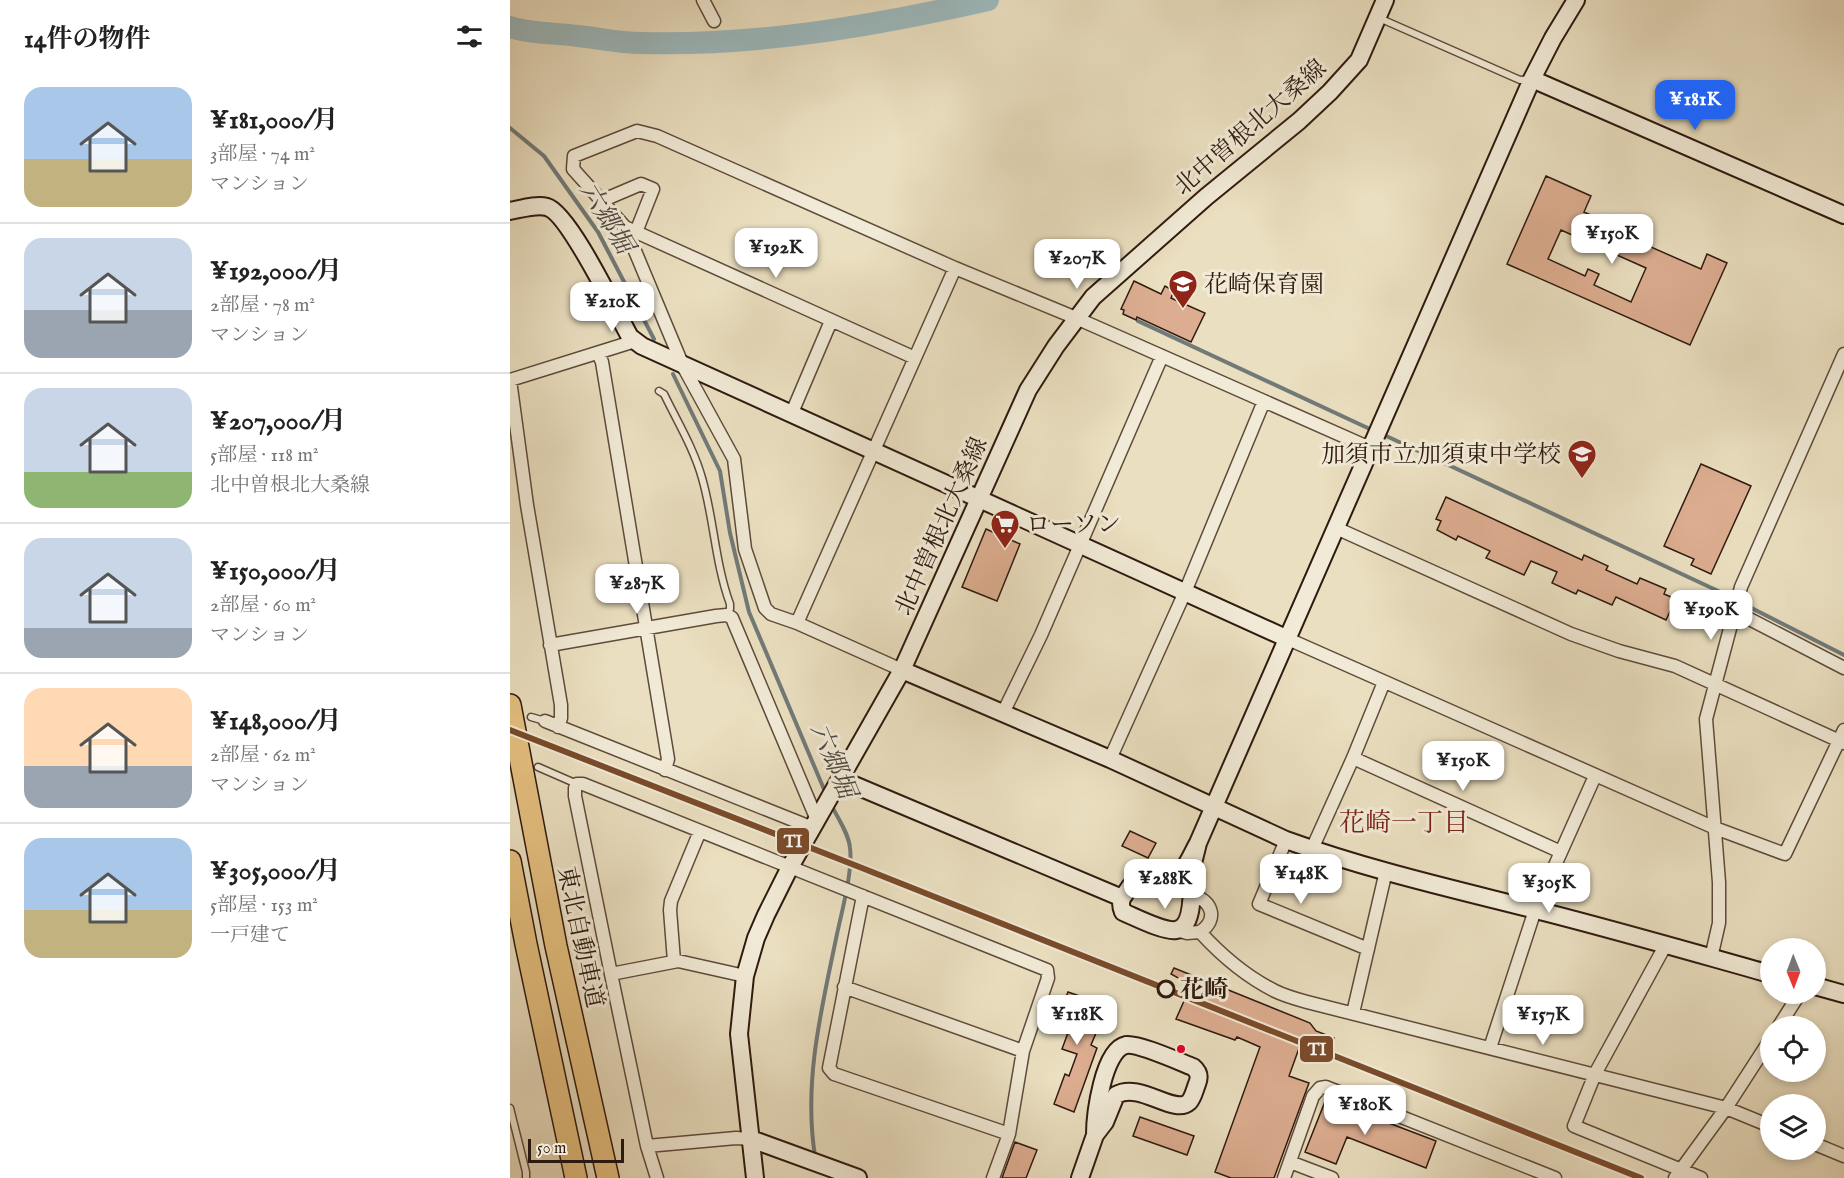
<!DOCTYPE html>
<html lang="ja">
<meta charset="utf-8">
<style>
:root{--surface:#fff;--page:#f6f6f6;--text:#222;--muted:#767676;--line:#e0e0e0;--accent:#2563eb}
body{margin:0;font-family:"IM FELL English","Noto Serif JP",serif;background:var(--page);color:var(--text);height:100vh;display:flex;flex-direction:column;font-size:22px;white-space:nowrap}
*{box-sizing:border-box;margin:0}
p{font-size:20px;color:var(--muted)}
.icon{flex:none;width:33px;height:33px;fill:none;stroke:currentColor;stroke-width:2;stroke-linecap:round;stroke-linejoin:round}
.map{position:relative;flex:1;overflow:hidden}
.drawer{display:flex;flex-direction:column;background:var(--surface);width:510px}
.drawer>*{flex:none}
.needle{width:39px;rotate:179deg}
.controls{position:absolute;left:1250px;top:938px;display:grid;gap:12px}
.controls a{display:grid;place-items:center;width:66px;height:66px;border-radius:50%;background:var(--surface);box-shadow:0 3px 9px #0003;font-size:30px}
.scale{position:absolute;left:18px;bottom:15px;width:96px;box-sizing:border-box;padding-left:6px;border:3px solid #2f1a0f;border-top:0;font-size:16px;line-height:21px;white-space:nowrap;color:#2f1a0f;-webkit-text-stroke:4px #f1ead6;paint-order:stroke}
.price{position:absolute;translate:-50% -51px;padding:0 14px;border-radius:12px;background:#fff;color:#222;font-size:20px;line-height:39px;filter:drop-shadow(0 2px 3px #0008)}
.price::after{content:'';position:absolute;left:50%;top:36px;width:18px;height:14px;margin-left:-9px;background:inherit;clip-path:polygon(0 0,100% 0,50% 100%)}
.price.selected{background:var(--accent);color:#fff}
ul{padding:0;list-style:none}
li{display:flex;align-items:center;gap:18px;height:150px;padding:0 24px}
li+li{border-top:2px solid var(--line)}
li span{display:grid;place-items:center;flex:none;width:168px;height:120px;border-radius:18px;color:#555}
li>.icon{margin-inline-start:auto}
span .icon{width:72px;height:72px;fill:#fffc;stroke-width:1}
li b{font-size:26px}
h2{display:flex;justify-content:space-between;align-items:center;height:72px;padding:0 24px;font-size:26px}
main{display:flex;flex:1;min-height:0}
.map>svg:first-child{display:block}
.lines{fill:none;stroke-linecap:round;stroke-linejoin:round}
.stream{stroke:#717a78;stroke-width:4}
.river{stroke:#9dbabe;stroke-width:22}
.building{fill:#dcad90;stroke:#2f1a0f;stroke-width:1.5;fill-rule:evenodd}
.lane-casing{stroke:#5e4b3b;stroke-width:9}
.street-casing{stroke:#5e4b3b;stroke-width:15}
.secondary-casing{stroke:#2f1a0f;stroke-width:20}
.highway-casing{stroke:#2f1a0f;stroke-width:24}
.lane{stroke:#f1ead6;stroke-width:6}
.street{stroke:#f1ead6;stroke-width:12}
.secondary{stroke:#f1ead6;stroke-width:16}
.highway{stroke:#e5c080;stroke-width:21}
.rail-1-casing{stroke:#f1ead6;stroke-width:10}
.rail-1{stroke:#7a4b2a;stroke-width:6}
.stop-dot{fill:#f1ead6;stroke:#2f1a0f;stroke-width:3}
.bus-dot{fill:#e4002b;stroke:#f1ead6;stroke-width:2}
.labels{text-anchor:middle;stroke-width:6;stroke-linejoin:round;paint-order:stroke}
.street-label{font-size:24px;fill:#2f1a0f;stroke:#f1ead6}
.poi-label{font-size:24px;fill:#2f1a0f;stroke:#f1ead6;text-anchor:start}
.stop-label{font-size:24px;font-weight:bold;fill:#2f1a0f;stroke:#f1ead6;text-anchor:start}
.water-label{font-size:26px;font-style:italic;fill:#504a44;stroke:#f1ead6}
.neighbourhood-label{font-size:26px;fill:#7a1f14;stroke:#f1ead6}
.line-badge{stroke:#f1ead6;stroke-width:2}
.badge-label{font-size:16px;text-anchor:middle;font-weight:bold;fill:#fff}
</style>
<main>
<section class="drawer">
<h2>14件の物件<svg class="icon" aria-label="filters" viewBox="0 0 24 24"><path d="M4 7h16M4 17h16"/><circle cx="9" cy="7" r="2"/><circle cx="15" cy="17" r="2"/></svg></h2>
<ul>
<li><span style="background:linear-gradient(#a9c7e8 60%,#c2b280 0)"><svg class="icon" aria-label="home" viewBox="0 0 24 24"><path d="M3 11l9-7 9 7M6 9v11h12V9"/></svg></span><div><b>¥181,000/月</b><p>3部屋 · 74 m²</p><p>マンション</p></div></li>
<li><span style="background:linear-gradient(#c9d6e8 60%,#9aa5b1 0)"><svg class="icon" aria-label="home" viewBox="0 0 24 24"><path d="M3 11l9-7 9 7M6 9v11h12V9"/></svg></span><div><b>¥192,000/月</b><p>2部屋 · 78 m²</p><p>マンション</p></div></li>
<li><span style="background:linear-gradient(#c9d6e8 70%,#8fb573 0)"><svg class="icon" aria-label="home" viewBox="0 0 24 24"><path d="M3 11l9-7 9 7M6 9v11h12V9"/></svg></span><div><b>¥207,000/月</b><p>5部屋 · 118 m²</p><p>北中曽根北大桑線</p></div></li>
<li><span style="background:linear-gradient(#c9d6e8 75%,#9aa5b1 0)"><svg class="icon" aria-label="home" viewBox="0 0 24 24"><path d="M3 11l9-7 9 7M6 9v11h12V9"/></svg></span><div><b>¥150,000/月</b><p>2部屋 · 60 m²</p><p>マンション</p></div></li>
<li><span style="background:linear-gradient(#ffd9b3 65%,#9aa5b1 0)"><svg class="icon" aria-label="home" viewBox="0 0 24 24"><path d="M3 11l9-7 9 7M6 9v11h12V9"/></svg></span><div><b>¥148,000/月</b><p>2部屋 · 62 m²</p><p>マンション</p></div></li>
<li><span style="background:linear-gradient(#a9c7e8 60%,#c2b280 0)"><svg class="icon" aria-label="home" viewBox="0 0 24 24"><path d="M3 11l9-7 9 7M6 9v11h12V9"/></svg></span><div><b>¥305,000/月</b><p>5部屋 · 153 m²</p><p>一戸建て</p></div></li>
</ul>
</section>
<div class="map">
<svg width="1334" height="1178" viewBox="0 0 1334 1178">
<rect width="100%" height="100%" fill="#eadfc0"/>
<filter id="stains"><feTurbulence type="fractalNoise" baseFrequency=".00333" numOctaves="4"/><feColorMatrix values="0 0 0 0 .2 0 0 0 0 .09 0 0 0 0 .02 0 0 0 .5 -.17"/></filter>
<radialGradient id="worn" r=".72"><stop offset=".6" stop-color="#630" stop-opacity="0"/><stop offset="1" stop-color="#630" stop-opacity=".3"/></radialGradient>
<g class="lines">
<path class="stream" d="M0 128 34 156 88 232 144 339
M628 321 862 430
M163 374 210 471 220 533 239 612 316 794
M872 434 1206 590 1334 655
M305 1156C293 1081 312 1007 327 934 332 911 343 870 340 848 339 834 328 819 322 806"/>
<path class="river" d="M0 27C22 34 45 33 68 36 89 38 109 43 131 43 248 46 364 26 478 0"/>
</g>
<path class="building" d="M1036 176 1081 196 1074 212 1136 240 1134 244 1191 269 1197 254 1217 263 1180 345 997 264ZM1051 230 1136 268 1121 302 1084 285 1089 274 1078 269 1075 276 1038 259Z
M624 281 651 294 655 286 664 291 661 298 695 313 681 342 627 317 626 320 613 314 614 310 611 309Z
M1191 464 1241 486 1201 574 1181 565 1184 559 1154 546Z
M936 497 1072 560 1074 555 1098 566 1096 570 1127 584 1130 578 1156 589 1154 594 1166 599 1156 620 1106 597 1102 605 1068 590 1066 594 1042 583 1047 572 1021 561 1014 575 976 558 980 551 948 536 946 540 927 530 931 521 926 519Z
M476 529 510 544 487 601 452 587Z
M620 831 646 843 638 858 612 846Z
M664 968 800 1023 806 1031 824 1038 819 1050 792 1040 779 1076 799 1083 764 1178H721L705 1172 750 1047 727 1037 725 1040 666 1019 678 992 676 991 679 984 661 974Z
M558 992 590 1003 583 1024 589 1026 581 1045 587 1048 564 1112 544 1104 555 1074 559 1076 567 1054 552 1049 559 1030 545 1025Z
M816 1099 926 1141 916 1168 837 1137 826 1164 795 1152Z
M630 1117 684 1136 677 1155 623 1136Z
M505 1142 527 1150 516 1178H492Z"/>
<g class="lines">
<g class="lane-casing">
<path id="lane" d="M869 18 1010 80 1020 79
M149 391 154 394C167 421 184 449 192 478 204 519 205 563 220 604V609L217 615
M21 717 35 721
M28 767 67 784
M657 885 681 895
M0 1108 16 1172V1178"/>
</g>
<g class="street-casing">
<path id="street" d="M193 0 204 21
M91 201 131 184 143 189 126 232
M115 227 405 358
M88 353 92 362 158 759 155 770
M0 380 17 505 51 705V718L48 727
M0 380 125 341
M281 415 321 321
M826 528 1061 634 1109 651 1165 666 1334 743
M1224 611 1334 668
M287 623 445 268
M778 639 1205 828 1275 854 1334 730
M40 645 206 616 217 615 222 618 307 820
M392 670 287 623 261 614 255 608 235 549 224 459 173 366 115 227 63 169 64 156 127 131 147 136 445 268 566 318 860 448
M493 713 531 635 652 356
M35 721 303 828
M843 758 1051 852
M600 759 675 592 754 401
M776 840 749 904 858 949
M802 849 843 758 874 682
M353 896 319 1068 324 1074 499 1134
M666 930 677 933 690 932C709 919 702 901 682 895
M690 932C711 955 737 977 765 991 775 996 786 999 797 1002L1216 1108 1260 1126
M1155 946 1085 1074 1064 1126 1191 1178
M1201 958 1209 923V882L1196 719 1231 587 1334 354
M164 961 160 910 161 901 190 831
M101 974 168 961 235 976
M334 987 513 1051
M843 1013 876 871
M1269 1026 1290 993
M980 1048 1025 910 1085 776
M1305 1144 1334 1156
M137 1146 226 1138 241 1139
M780 1162 822 1178
M147 1178 137 1146 101 974 65 796V788L67 784H73L537 970 538 978 513 1051 499 1134 483 1178
M774 1178 803 1096 810 1088 816 1087 1045 1178
M1165 1178 1216 1108 1260 1040"/>
</g>
<g class="secondary-casing">
<path id="secondary" d="M1022 79 1334 215
M0 211C11 209 26 204 37 207 59 213 107 314 120 337L132 346 778 639
M392 670 600 759 776 840C856 869 939 888 1022 909 1102 929 1181 952 1260 974
M330 779 612 898
M688 843C686 852 683 861 682 870 681 884 686 927 666 930 654 932 625 917 613 912 610 905 610 900 615 894 635 860 644 887 664 878 675 873 682 853 688 843L1022 79 1043 38 1066 0
M1305 986 1334 994
M241 1139 348 1178
M245 1178 229 1034 235 976 246 938 256 915 280 867 392 670 518 390 546 346 583 297 696 197 789 121 820 92 849 60 875 0
M570 1178 585 1135 595 1122 606 1095C630 1081 664 1116 679 1102 683 1098 685 1089 687 1084 690 1077 689 1072 683 1067 670 1062 628 1043 616 1045 593 1050 585 1115 585 1135"/>
</g>
<g class="highway-casing">
<path id="highway" d="M0 705 46 946 98 1178
M0 861 16 944 66 1178"/>
</g>
<use href="#lane" class="lane"/>
<use href="#street" class="street"/>
<use href="#secondary" class="secondary"/>
<use href="#highway" class="highway"/>
<g class="rail-1-casing">
<path id="rail-1" d="M0 730 352 868 1131 1178"/>
</g>
<use href="#rail-1" class="rail-1"/>
</g>
<defs>
<g id="school-pin" transform="scale(1.5)"><path d="M0 17L-7.5 6A9.5 9.5 0 1 1 7.5 6Z" fill="#8f2418" stroke="#f1ead6"/><path d="M0-5L7-2L0 1L-7-2ZM-4 1L0 2.5L4 1V4Q0 6-4 4Z" fill="#fff"/></g>
<g id="supermarket-pin" transform="scale(1.5)"><path d="M0 17L-7.5 6A9.5 9.5 0 1 1 7.5 6Z" fill="#8f2418" stroke="#f1ead6"/><path d="M-6-5.5h2.5l.6 2H6L4.5 2H-2.5L-4.4-4H-6ZM-1.5 3.2a1.3 1.3 0 1 0 .1 0ZM3 3.2a1.3 1.3 0 1 0 .1 0Z" fill="#fff"/></g>
</defs>
<g fill-rule="evenodd">
<use href="#school-pin" x="673" y="284"/>
<use href="#school-pin" x="1072" y="454"/>
<use href="#supermarket-pin" x="495" y="524"/>
</g>
<circle class="stop-dot" cx="656" cy="989" r="8"/>
<circle class="bus-dot" cx="671" cy="1049" r="5"/>
<g class="labels">
<g class="street-label">
<text transform="translate(740 127) rotate(-41)" y="8">北中曽根北大桑線</text>
<text transform="translate(431 526) rotate(-66)" y="8">北中曽根北大桑線</text>
<text transform="translate(71 937) rotate(78)" y="8">東北自動車道</text>
</g>
<g class="poi-label">
<text x="694" y="292">花崎保育園</text>
<text x="1051" y="462" text-anchor="end">加須市立加須東中学校</text>
<text x="516" y="532">ローソン</text>
</g>
<g class="stop-label">
<text x="670" y="997">花崎</text>
</g>
<g class="water-label">
<text transform="translate(97 217) rotate(58)" y="9">六郷堀</text>
<text transform="translate(324 760) rotate(67)" y="9">六郷堀</text>
</g>
<g class="neighbourhood-label">
<text x="894" y="831">花崎一丁目</text>
</g>
</g>
<g class="line-badge">
<rect x="266" y="827" width="34" height="28" rx="6" fill="#7a4b2a"/>
<rect x="789" y="1035" width="35" height="28" rx="6" fill="#7a4b2a"/>
</g>
<g class="badge-label">
<text x="283" y="847">TI</text>
<text x="807" y="1055">TI</text>
</g>
<rect width="100%" height="100%" filter="url(#stains)"/>
<rect width="100%" height="100%" fill="url(#worn)"/>
</svg>
<div class="controls">
<a><svg class="needle" viewBox="-14 -14 28 28"><path d="M0-13l5 13h-10z" fill="#e53935"/><path d="M0 13l5-13h-10z" fill="#767676"/></svg></a>
<a><svg class="icon" aria-label="locate" viewBox="0 0 24 24"><circle cx="12" cy="12" r="6"/><path d="M12 2v4M12 18v4M2 12h4M18 12h4"/></svg></a>
<a><svg class="icon" aria-label="layers" viewBox="0 0 24 24"><path d="M12 4l9 5-9 5-9-5zM3 14l9 5 9-5"/></svg></a>
</div>
<div class="scale">50 m</div>
<b class="price selected" style="left:1185px;top:131px">¥181K</b>
<b class="price" style="left:1102px;top:265px">¥150K</b>
<b class="price" style="left:266px;top:279px">¥192K</b>
<b class="price" style="left:567px;top:290px">¥207K</b>
<b class="price" style="left:102px;top:333px">¥210K</b>
<b class="price" style="left:127px;top:615px">¥287K</b>
<b class="price" style="left:1201px;top:641px">¥190K</b>
<b class="price" style="left:953px;top:792px">¥150K</b>
<b class="price" style="left:791px;top:905px">¥148K</b>
<b class="price" style="left:655px;top:910px">¥288K</b>
<b class="price" style="left:1039px;top:914px">¥305K</b>
<b class="price" style="left:567px;top:1046px">¥118K</b>
<b class="price" style="left:1033px;top:1046px">¥157K</b>
<b class="price" style="left:855px;top:1136px">¥180K</b>
</div>
</main>
